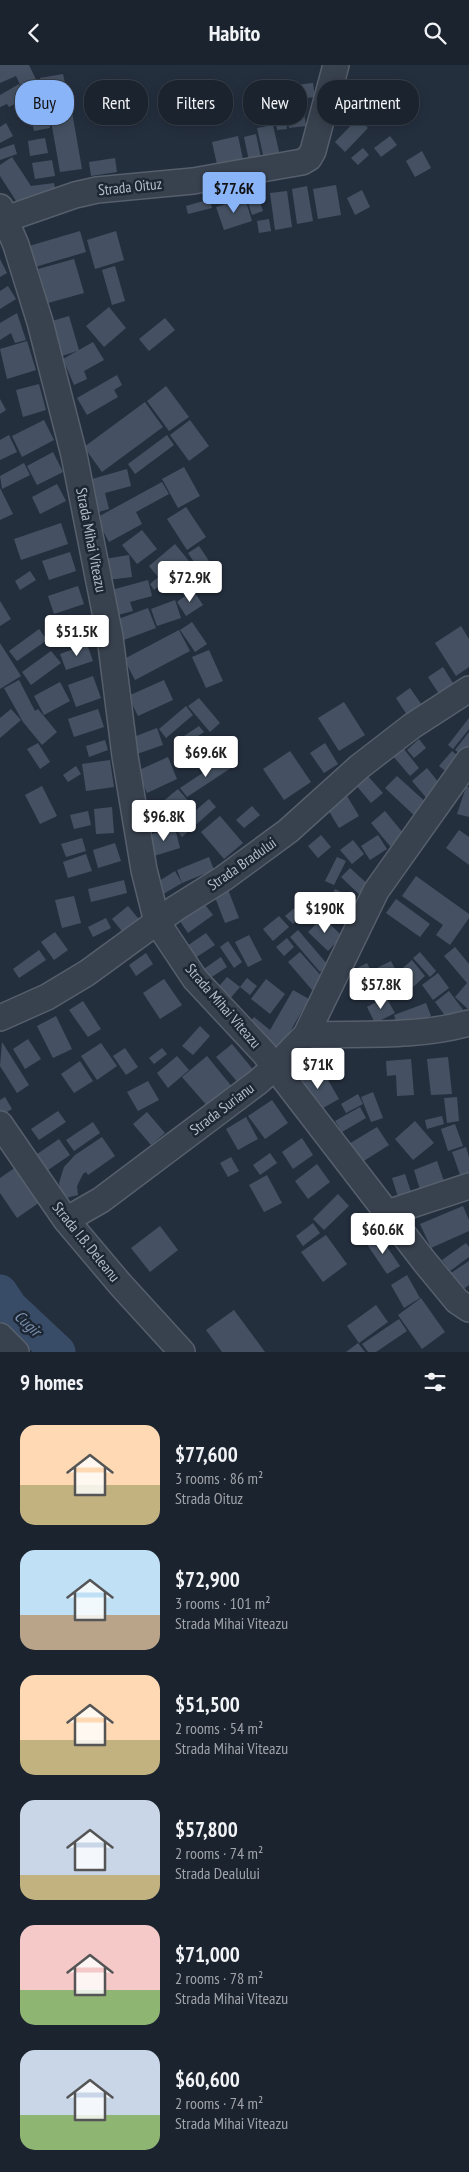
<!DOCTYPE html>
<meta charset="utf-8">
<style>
:root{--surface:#1b232e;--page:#242b36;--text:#f1f3f6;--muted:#a0a4aa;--line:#39404a;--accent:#8ab4f8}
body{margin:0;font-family:"PT Sans Narrow",sans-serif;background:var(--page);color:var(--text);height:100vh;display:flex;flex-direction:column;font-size:19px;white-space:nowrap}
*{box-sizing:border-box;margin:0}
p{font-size:16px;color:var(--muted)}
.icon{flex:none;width:28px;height:28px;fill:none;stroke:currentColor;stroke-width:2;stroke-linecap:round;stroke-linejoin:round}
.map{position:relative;height:1287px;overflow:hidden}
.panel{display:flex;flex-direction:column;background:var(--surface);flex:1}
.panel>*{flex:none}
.hud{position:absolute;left:15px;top:15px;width:440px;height:45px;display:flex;gap:10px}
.price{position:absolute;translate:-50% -42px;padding:0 11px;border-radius:5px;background:#fff;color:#222;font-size:16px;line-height:32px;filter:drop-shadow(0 1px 2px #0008)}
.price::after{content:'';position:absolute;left:50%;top:30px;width:15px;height:11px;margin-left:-8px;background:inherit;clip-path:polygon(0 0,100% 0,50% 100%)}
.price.active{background:var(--accent);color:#111}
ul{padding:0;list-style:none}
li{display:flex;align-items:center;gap:15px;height:125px;padding:0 20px}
li span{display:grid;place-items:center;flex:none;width:140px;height:100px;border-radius:15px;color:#555}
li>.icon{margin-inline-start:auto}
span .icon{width:60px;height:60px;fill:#fffc;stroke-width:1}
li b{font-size:21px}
h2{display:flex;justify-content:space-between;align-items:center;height:60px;padding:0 20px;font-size:21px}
.chip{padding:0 18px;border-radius:20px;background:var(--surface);box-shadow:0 2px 12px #0003,0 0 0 1px var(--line);font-size:18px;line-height:45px}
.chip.active{background:var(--accent);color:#111}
header{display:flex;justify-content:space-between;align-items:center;height:65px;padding:0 20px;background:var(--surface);font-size:22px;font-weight:800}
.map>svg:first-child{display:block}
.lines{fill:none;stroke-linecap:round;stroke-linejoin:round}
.river{stroke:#394c67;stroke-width:35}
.building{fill:#455162}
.minor-casing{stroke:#565f6c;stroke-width:28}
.minor{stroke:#38414e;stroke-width:25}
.labels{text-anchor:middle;stroke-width:5;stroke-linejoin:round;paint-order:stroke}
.street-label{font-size:15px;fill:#b4bcc9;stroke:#1d2633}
.water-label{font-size:16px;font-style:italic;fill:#7c92b1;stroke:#1d2633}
</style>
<header><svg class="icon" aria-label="back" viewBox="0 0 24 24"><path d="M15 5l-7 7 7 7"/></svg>Habito<svg class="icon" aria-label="search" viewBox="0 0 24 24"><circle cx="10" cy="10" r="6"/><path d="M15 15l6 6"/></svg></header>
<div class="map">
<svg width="469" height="1287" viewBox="0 0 469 1287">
<rect width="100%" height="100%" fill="#242f3e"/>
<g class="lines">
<path class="river" d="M0 1227 10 1242 58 1287"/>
</g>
<path class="building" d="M0 0H29L41 25 9 42 7 39 0 42V30L19 19 23 26 16 11 0 18Z
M63 9 65 18 42 23 40 13Z
M345 15 363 19 354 49 337 44Z
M313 18 315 32 297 34 295 20Z
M293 24 295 38 275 40 273 26Z
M43 29 50 63 34 66 27 32Z
M285 40 287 64 277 65 274 41Z
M303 40 306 61 289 63 287 41Z
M72 47 82 104 60 107 50 50Z
M358 53 368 63 345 87 335 77Z
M6 58 13 71 0 78V62Z
M273 60 280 91 264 94 257 63Z
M256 69 261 93 249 96 244 72Z
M238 71 244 99 218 104 212 77Z
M390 71 397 80 381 92 374 83Z
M45 73 48 88 30 91 28 76Z
M14 79 17 89 0 95V84Z
M363 83 369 90 358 100 351 93Z
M422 86 431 103 415 112 406 96Z
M12 92 31 121 54 118 57 133 18 139 0 111V100Z
M115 93 117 107 91 111 89 97Z
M52 95 55 111 35 114 32 98Z
M336 120 341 150 318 154 313 124Z
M307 121 313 156 297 159 292 124Z
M256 125 263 146 252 150 245 129Z
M362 125 370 142 355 150 347 133Z
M287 126 292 162 275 165 270 128Z
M245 133 252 156 224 165 216 142Z
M210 134 212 143 188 149 186 141Z
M269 154 271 166 259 168 257 156Z
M80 166 86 187 35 202 29 181Z
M116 166 124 195 95 204 87 175Z
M0 194 7 208 0 212Z
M74 194 84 228 48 238 38 204Z
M115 201 125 236 112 240 102 205Z
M8 221 16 234 0 244V226Z
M109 242 126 263 104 282 86 261Z
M17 248 26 275 15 278 11 268 0 275V258Z
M69 251 79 285 93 277 104 295 84 306 87 314 74 320 63 294 77 286 62 291 52 256Z
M165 253 175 265 149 286 139 274Z
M27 276 36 305 7 314 0 284Z
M117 310 122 320 114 325 118 332 87 350 77 333Z
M39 319 46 345 23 352 16 325Z
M166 321 189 352 169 366 147 336Z
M0 334 6 345 0 349Z
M145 337 163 362 102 407 84 382Z
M44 355 54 375 22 392 12 371Z
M190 355 209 381 189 396 170 370Z
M9 370 17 387 0 395V375Z
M167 370 174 380 135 409 128 399Z
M53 387 63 407 37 420 27 401Z
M24 398 30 410 2 424 0 411Z
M184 402 200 431 178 443 162 414Z
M127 404 131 421 105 428 109 444 95 448 85 416Z
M162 417 169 429 136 447 142 459 109 477 96 453Z
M57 419 66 436 40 449 32 432Z
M0 423 13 449 0 455Z
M186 442 206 472 187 485 167 454Z
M61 458 68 479 21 495 14 474Z
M142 465 157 484 137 499 122 480Z
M175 479 189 496 154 525 150 519 158 512 149 501Z
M199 481 215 505 204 512 188 488Z
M70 487 76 506 49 515 42 496Z
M129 490 132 512 107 515 105 494Z
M30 506 36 515 20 525 15 516Z
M148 515 152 531 130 537 133 546 114 551 108 526Z
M78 521 84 539 54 549 48 531Z
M193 525 203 540 186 551 177 537Z
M175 535 181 553 157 561 151 544Z
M0 536 11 554 0 561Z
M148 543 156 563 121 576 113 556Z
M84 551 88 573 52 581 48 558Z
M192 557 207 579 195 587 180 565Z
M461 561 469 574V602L456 611 435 578Z
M39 564 47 575 17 596 9 586Z
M179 565 190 586 135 615 124 594Z
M0 578 21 611 0 624Z
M87 579 93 596 66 605 60 589Z
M209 585 223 616 206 623 192 592Z
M51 586 61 598 31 620 22 607Z
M443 602 456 623 441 632 428 612Z
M93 611 101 633 76 642 68 620Z
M19 615 35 646 38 644 57 667 42 680 23 657 4 623Z
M164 615 173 635 138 651 128 631Z
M60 617 70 636 44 650 34 631Z
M410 623 424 643 409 653 396 633Z
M199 633 220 658 210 667 188 641Z
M344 637 365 670 339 686 318 653Z
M186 641 193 650 166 673 159 664Z
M11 644 21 655 0 673V653Z
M98 644 104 662 74 672 68 654Z
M469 653V664L453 684 448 680Z
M199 661 204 667 189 677 184 671Z
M157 663 163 680 137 689 131 673Z
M469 667V688L465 693 455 685Z
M419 674 426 683 414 693 407 685Z
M105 675 108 685 89 692 86 681Z
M38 678 50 697 40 704 27 684Z
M325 678 338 699 324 708 310 688Z
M218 679 225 690 205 703 198 693Z
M403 683 419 703 410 711 393 691Z
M290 686 311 717 284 735 263 704Z
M452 686 463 695 451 710 439 701Z
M168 692 177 714 147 728 137 706Z
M225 693 231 703 187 732 180 723Z
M110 695 114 722 86 726 82 699Z
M76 701 81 709 68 717 63 710Z
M427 703 444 724 429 736 412 716Z
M366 709 383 728 371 738 355 719Z
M397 711 430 741 418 754 385 723Z
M42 721 57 751 40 759 25 730Z
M466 722H469V752L457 749Z
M178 724 191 739 174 753 161 738Z
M347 731 359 751 339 763 327 743Z
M209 734 216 742 182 772 175 763Z
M161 738 165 760 146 762 143 740Z
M252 741 260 750 244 763 236 755Z
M112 742 114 768 96 769 94 744Z
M88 746 91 760 74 764 70 750Z
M385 746 408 774 394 786 371 758Z
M220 751 243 778 224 794 201 767Z
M175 763 180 783 154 791 148 770Z
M459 765 469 772V800L446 783Z
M321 770 331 782 318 793 308 781Z
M378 770 387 784 370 795 361 781Z
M82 773 86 786 66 792 61 779Z
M353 775 364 789 352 799 340 785Z
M115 778 121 796 98 803 93 785Z
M86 789 92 806 68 813 63 797Z
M209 792 214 805 182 818 177 805Z
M337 792 346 796 334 820 325 816Z
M350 803 371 822 362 832 341 812Z
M175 806 182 818 160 831 153 820Z
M416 811 469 849V853L450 880 436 870 443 860 402 831Z
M124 815 127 828 91 837 88 824Z
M227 822 239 853 225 858 213 827Z
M335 824 361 837 351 857 325 843Z
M74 831 81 858 62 863 55 835Z
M199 832 213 850 188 868 175 849Z
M396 834 430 859 420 872 386 848Z
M128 841 142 858 126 871 112 854Z
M297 841 304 849 293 859 285 851Z
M279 851 289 862 273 876 263 864Z
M323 852 342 871 328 886 308 867Z
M106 853 111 863 93 872 88 862Z
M298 865 328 900 320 907 290 872Z
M55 867 68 885 54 895 41 877Z
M206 868 215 880 192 895 184 883Z
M249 870 262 895 248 902 235 877Z
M287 873 294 882 284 891 276 882Z
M228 876 242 897 234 903 220 882Z
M455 882 469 899V945L455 932 467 918 444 891Z
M39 885 46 895 19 913 13 904Z
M300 887 324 914 312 925 288 897Z
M420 887 436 906 430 912 413 893Z
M146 888 153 899 136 911 129 900Z
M221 892 227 902 204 917 198 908Z
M412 895 425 911 412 923 398 907Z
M391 896 400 914 361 934 348 908 367 898 371 906Z
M438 908 449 923 433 935 422 920Z
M227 912 240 922 228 936 215 926Z
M247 913 257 921 250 930 240 922Z
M164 914 182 940 160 954 143 928Z
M266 914 285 929 270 949 251 934Z
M293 925 309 934 277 989 246 961 254 952 270 965Z
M449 926 467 950 452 960 435 937Z
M386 932 395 948 375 958 367 942Z
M83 936 101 964 88 972 69 945Z
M426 938 431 951 398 962 394 950Z
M56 951 72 984 53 993 37 961Z
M200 961 210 971 193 990 182 981Z
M28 974 41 994 25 1004 13 984Z
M2 977 29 1020 17 1028 0 1001Z
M101 978 117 1001 97 1015 81 991Z
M232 979 255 1007 240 1020 216 992Z
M125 983 138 1002 126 1010 113 991Z
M162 983 167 989 154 999 149 993Z
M177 991 189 1005 168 1023 157 1008Z
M207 991 233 1023 209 1043 182 1012Z
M448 992 452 1029 431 1030 427 994Z
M411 994 414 1030 397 1031 396 1010 387 1011 386 996Z
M80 996 93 1016 74 1028 61 1009Z
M321 1003 339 1034 316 1047 298 1016Z
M148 1016 159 1035 138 1046 127 1027Z
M373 1027 383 1053 371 1057 361 1032Z
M358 1029 363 1039 346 1048 341 1039Z
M5 1032 12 1044 0 1051V1035Z
M457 1032 459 1056 447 1058 444 1033Z
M272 1035 288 1058 265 1074 248 1051Z
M360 1042 366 1053 342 1067 335 1056Z
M58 1046 66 1057 39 1075 31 1064Z
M147 1047 165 1068 151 1080 133 1059Z
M442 1051 444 1059 427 1064 425 1055Z
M246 1052 258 1074 238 1085 226 1064Z
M415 1056 434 1078 413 1095 395 1074Z
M93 1057 100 1068 74 1086 66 1075Z
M455 1059 463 1081 448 1086 441 1064Z
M377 1062 389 1080 359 1099 347 1080Z
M102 1072 115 1091 88 1110 86 1107 83 1109 77 1121 78 1130 62 1134 59 1118 64 1102 75 1090Z
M302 1073 313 1090 293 1104 282 1087Z
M59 1074 70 1090 38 1112 27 1096Z
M466 1082 469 1092V1116L463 1118 452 1087Z
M270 1088 277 1098 260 1110 253 1100Z
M231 1092 239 1106 228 1112 220 1098Z
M437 1096 447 1125 423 1134 414 1105Z
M317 1099 330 1117 308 1134 295 1116Z
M16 1102 40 1137 17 1153 0 1128V1113Z
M405 1109 413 1133 400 1138 392 1113Z
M267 1110 282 1138 264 1147 249 1120Z
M338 1129 349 1141 324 1165 313 1154Z
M463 1141 469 1155V1166L431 1183 420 1159Z
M313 1158 320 1168 303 1181 296 1171Z
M160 1161 178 1185 150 1207 131 1183Z
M326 1170 347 1199 323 1217 301 1187Z
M379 1170 400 1201 387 1209 366 1178Z
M466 1178 469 1182V1192L450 1206 442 1195Z
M469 1196V1220L462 1225 451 1208Z
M407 1210 420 1233 404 1243 391 1220Z
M421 1233 445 1267 422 1284 398 1250Z
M376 1240 388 1257 359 1278 347 1261Z
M234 1245 265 1287H222L206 1265Z
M399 1254 407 1266 376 1287H368L362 1279Z
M358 1278 365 1287H346Z"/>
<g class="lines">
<g class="minor-casing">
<path id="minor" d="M0 142 16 180 40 257 74 390 110 572 125 691 144 805 157 857 195 914 264 988 424 1196 457 1236 469 1244
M6 154 75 130 97 125 193 116 302 97 309 93 313 86 336 0
M0 953 47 932 87 908 176 843 224 813 288 766 359 702 412 661 469 624
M306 970C360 968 415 973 469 958
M0 1059 66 1155 120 1219 182 1287
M387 1148 469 1121
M66 1155 101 1135 258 1017 275 1002 306 970 376 826 469 695
M0 1271 16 1287"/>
</g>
<use href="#minor" class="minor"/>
</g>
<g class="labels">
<g class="street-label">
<text transform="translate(130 122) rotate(-6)" y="5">Strada Oituz</text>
<text transform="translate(91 475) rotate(79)" y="5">Strada Mihai Viteazu</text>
<text transform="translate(242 799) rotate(-35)" y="5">Strada Bradului</text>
<text transform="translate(223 941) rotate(49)" y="5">Strada Mihai Viteazu</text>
<text transform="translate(222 1044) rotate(-37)" y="5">Strada Surianu</text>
<text transform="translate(86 1177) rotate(51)" y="5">Strada I.B. Deleanu</text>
</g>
<g class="water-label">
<text transform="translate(28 1258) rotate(43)" y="6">Cugir</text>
</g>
</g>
</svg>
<b class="price active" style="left:234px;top:149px">$77.6K</b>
<b class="price" style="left:190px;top:538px">$72.9K</b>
<b class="price" style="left:77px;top:592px">$51.5K</b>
<b class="price" style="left:206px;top:713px">$69.6K</b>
<b class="price" style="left:164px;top:777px">$96.8K</b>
<b class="price" style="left:325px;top:869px">$190K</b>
<b class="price" style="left:381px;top:945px">$57.8K</b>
<b class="price" style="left:318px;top:1025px">$71K</b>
<b class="price" style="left:383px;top:1190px">$60.6K</b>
<div class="hud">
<a class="chip active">Buy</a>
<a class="chip">Rent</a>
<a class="chip">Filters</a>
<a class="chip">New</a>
<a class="chip">Apartment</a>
</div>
</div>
<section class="panel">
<h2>9 homes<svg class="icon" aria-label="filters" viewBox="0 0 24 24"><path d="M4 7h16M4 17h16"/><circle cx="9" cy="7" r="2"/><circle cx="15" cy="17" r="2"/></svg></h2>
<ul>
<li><span style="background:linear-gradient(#ffd9b3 60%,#c2b280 0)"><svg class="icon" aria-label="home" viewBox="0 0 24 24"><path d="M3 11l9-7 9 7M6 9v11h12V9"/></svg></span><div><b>$77,600</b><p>3 rooms · 86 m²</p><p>Strada Oituz</p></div></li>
<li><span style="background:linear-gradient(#bfe0f5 65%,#b9a48a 0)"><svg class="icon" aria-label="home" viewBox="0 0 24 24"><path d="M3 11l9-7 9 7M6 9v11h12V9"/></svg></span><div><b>$72,900</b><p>3 rooms · 101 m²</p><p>Strada Mihai Viteazu</p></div></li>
<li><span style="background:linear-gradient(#ffd9b3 65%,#c2b280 0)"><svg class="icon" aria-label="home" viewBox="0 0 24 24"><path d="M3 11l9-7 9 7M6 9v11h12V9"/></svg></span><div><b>$51,500</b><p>2 rooms · 54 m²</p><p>Strada Mihai Viteazu</p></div></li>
<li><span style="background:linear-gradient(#c9d6e8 75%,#c2b280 0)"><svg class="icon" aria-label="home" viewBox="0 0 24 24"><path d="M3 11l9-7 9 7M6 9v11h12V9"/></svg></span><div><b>$57,800</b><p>2 rooms · 74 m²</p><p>Strada Dealului</p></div></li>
<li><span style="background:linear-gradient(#f6c9c9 65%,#8fb573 0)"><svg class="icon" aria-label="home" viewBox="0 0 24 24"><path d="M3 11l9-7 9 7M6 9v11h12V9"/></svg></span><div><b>$71,000</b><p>2 rooms · 78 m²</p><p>Strada Mihai Viteazu</p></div></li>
<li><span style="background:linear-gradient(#c9d6e8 65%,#8fb573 0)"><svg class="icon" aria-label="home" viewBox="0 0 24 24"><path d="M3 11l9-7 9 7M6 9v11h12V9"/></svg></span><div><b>$60,600</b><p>2 rooms · 74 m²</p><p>Strada Mihai Viteazu</p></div></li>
</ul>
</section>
